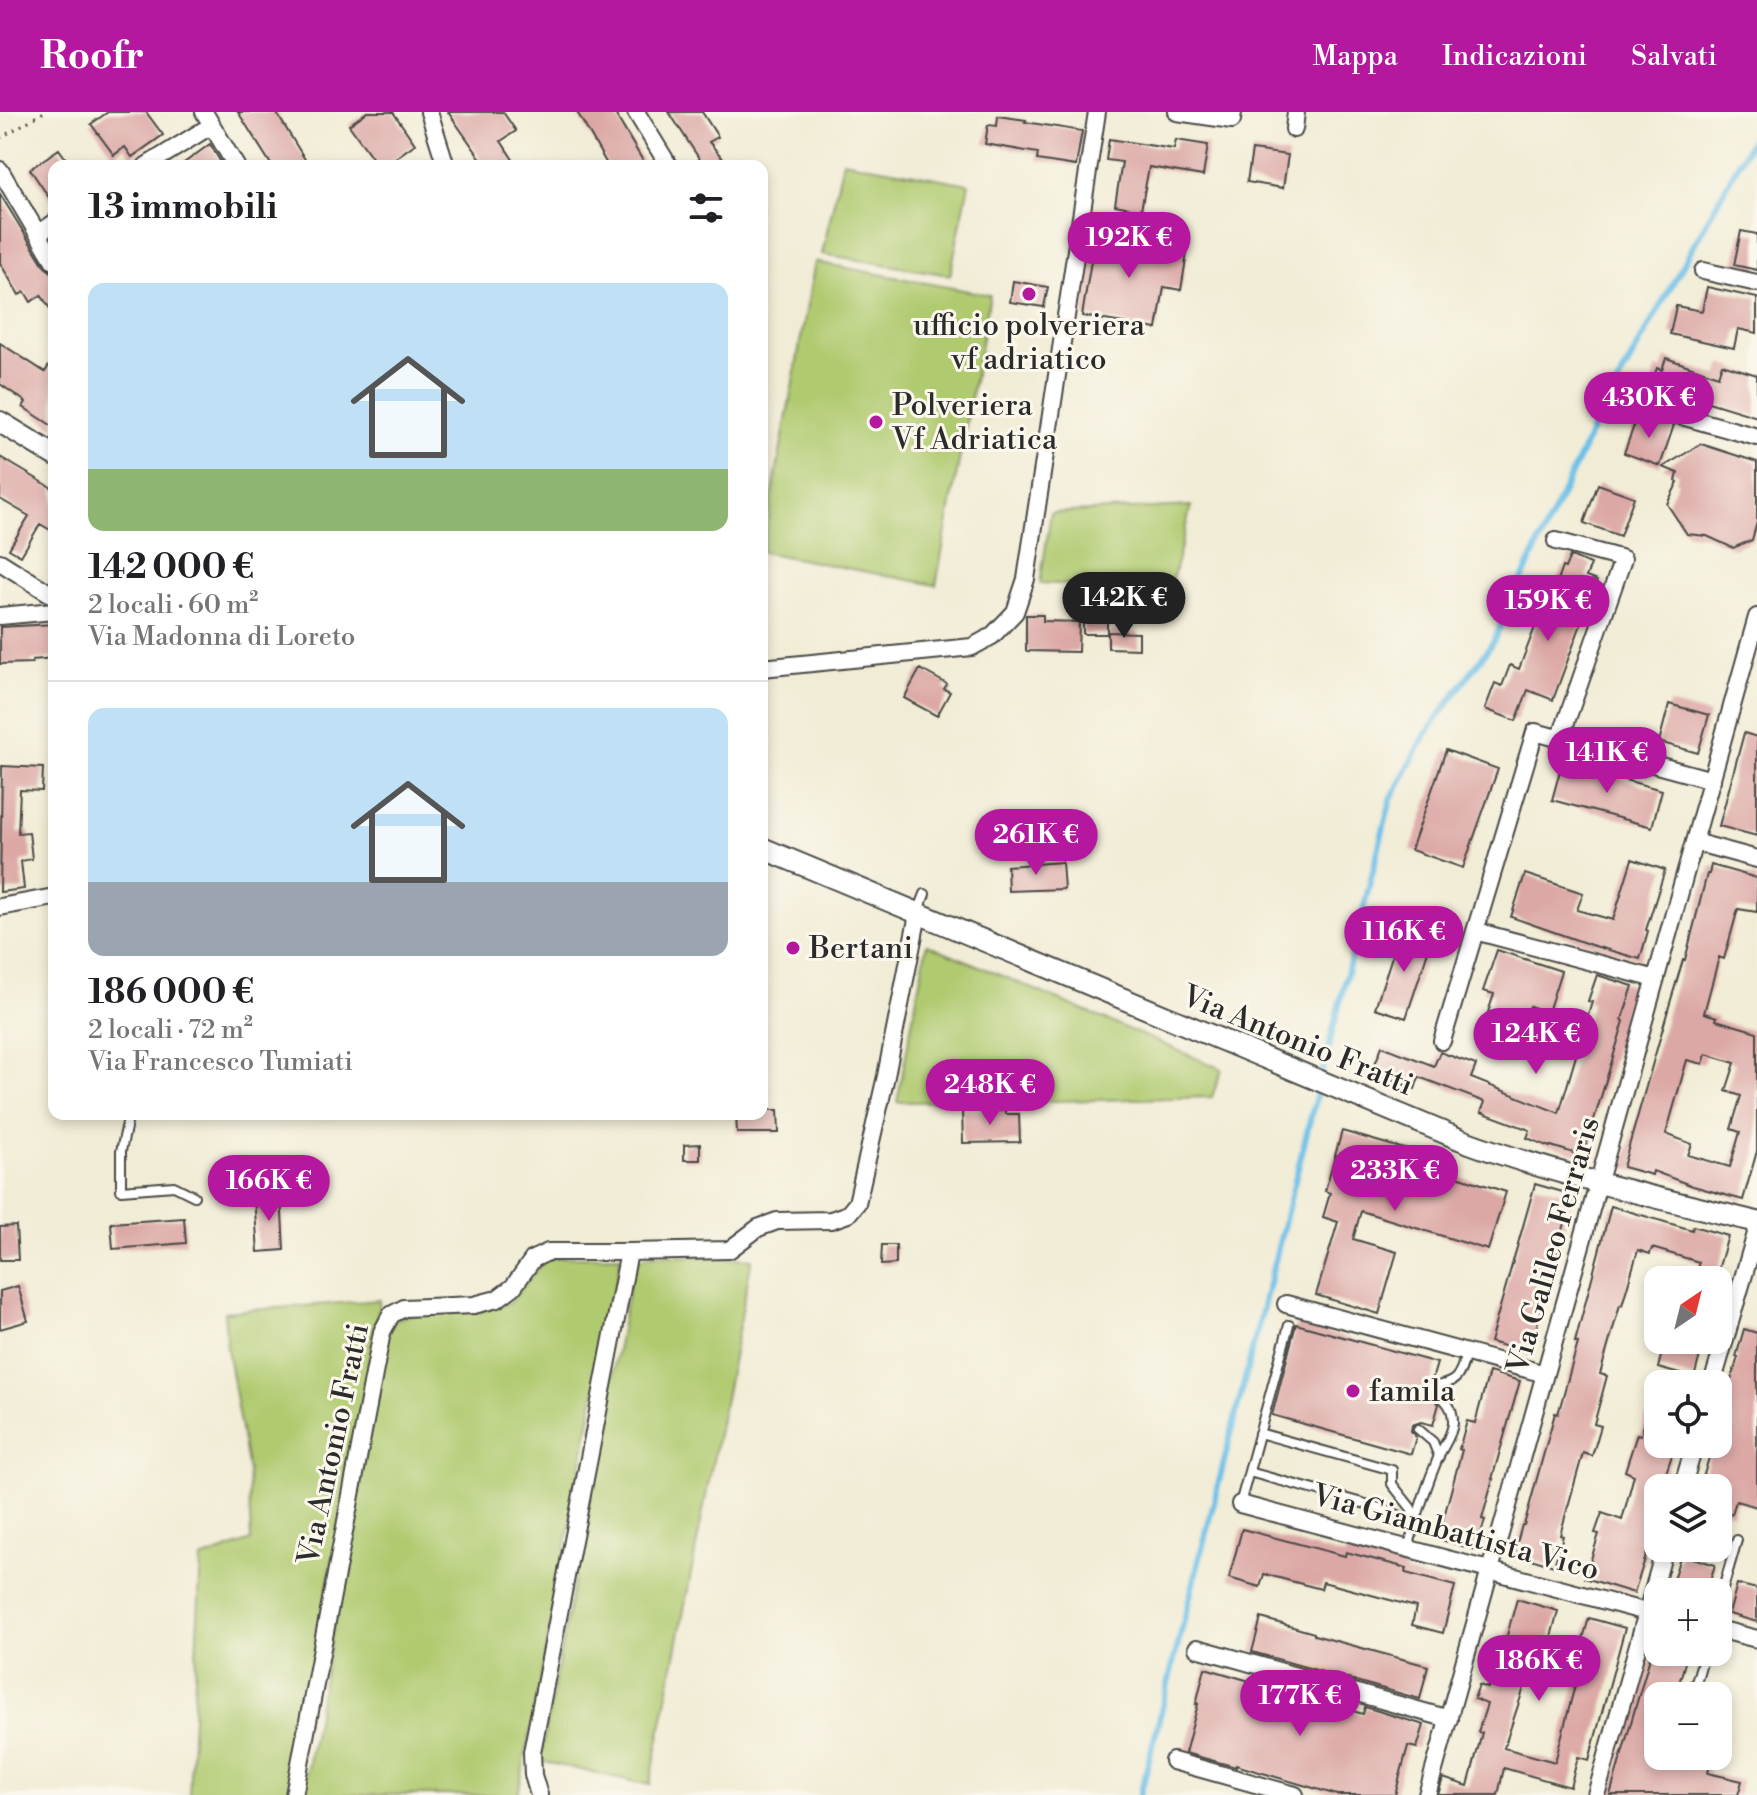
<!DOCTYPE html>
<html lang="it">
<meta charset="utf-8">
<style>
:root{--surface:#fff;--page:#f2f2f2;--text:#202124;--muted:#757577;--line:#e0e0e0;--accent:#b5179e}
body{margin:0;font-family:"Libre Bodoni",serif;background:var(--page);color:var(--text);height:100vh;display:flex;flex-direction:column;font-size:30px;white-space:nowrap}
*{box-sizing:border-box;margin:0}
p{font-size:26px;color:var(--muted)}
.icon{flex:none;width:44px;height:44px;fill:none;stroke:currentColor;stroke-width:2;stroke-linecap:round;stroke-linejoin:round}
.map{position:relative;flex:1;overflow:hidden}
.details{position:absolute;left:48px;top:48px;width:720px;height:960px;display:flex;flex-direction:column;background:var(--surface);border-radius:16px;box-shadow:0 4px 12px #0003}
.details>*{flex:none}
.needle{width:52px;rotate:35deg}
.controls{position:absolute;left:1644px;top:1154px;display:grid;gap:16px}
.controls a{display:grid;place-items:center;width:88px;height:88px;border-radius:16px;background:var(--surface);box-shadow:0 4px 12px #0003;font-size:40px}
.price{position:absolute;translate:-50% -68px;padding:0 18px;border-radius:28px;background:var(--accent);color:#fff;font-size:26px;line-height:52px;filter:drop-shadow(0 2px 4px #0008)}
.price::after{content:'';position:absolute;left:50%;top:48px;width:24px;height:18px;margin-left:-12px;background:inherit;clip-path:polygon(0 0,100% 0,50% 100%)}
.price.active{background:#222;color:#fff}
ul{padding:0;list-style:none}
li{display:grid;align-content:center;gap:16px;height:424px;padding:0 40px}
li+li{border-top:2px solid var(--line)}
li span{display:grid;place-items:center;height:248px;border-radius:16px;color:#555}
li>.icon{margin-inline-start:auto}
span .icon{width:144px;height:144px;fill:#fffc;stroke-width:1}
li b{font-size:34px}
h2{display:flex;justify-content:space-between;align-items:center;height:96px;padding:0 40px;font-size:34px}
header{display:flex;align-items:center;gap:48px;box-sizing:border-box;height:112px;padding:0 40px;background:var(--accent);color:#fff}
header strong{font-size:38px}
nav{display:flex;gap:44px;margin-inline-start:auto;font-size:28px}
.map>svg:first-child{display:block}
.green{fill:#b0ca70;stroke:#6e7a4e;stroke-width:2}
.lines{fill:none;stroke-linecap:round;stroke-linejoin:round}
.stream{stroke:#6bbfe8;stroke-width:6}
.building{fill:#dca8a6;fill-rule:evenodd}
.service-casing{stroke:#494844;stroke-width:12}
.minor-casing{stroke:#494844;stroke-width:20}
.tertiary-casing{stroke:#494844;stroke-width:24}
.path{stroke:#494844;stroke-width:3;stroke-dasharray:2 6;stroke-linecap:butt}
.service{stroke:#fff;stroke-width:8}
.minor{stroke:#fff;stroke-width:16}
.tertiary{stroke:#fff;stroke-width:20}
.poi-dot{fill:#b5179e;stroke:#fbf7ec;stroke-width:3}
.labels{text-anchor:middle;stroke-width:6;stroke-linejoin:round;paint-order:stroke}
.poi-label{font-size:30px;fill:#2b2b2b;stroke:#fbf7ec;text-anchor:start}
.street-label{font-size:30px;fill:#2b2b2b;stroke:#fbf7ec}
</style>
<header>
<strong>Roofr</strong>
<nav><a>Mappa</a><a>Indicazioni</a><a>Salvati</a></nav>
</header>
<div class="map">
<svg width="1757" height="1683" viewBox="0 0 1757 1683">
<rect width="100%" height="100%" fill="#fbf7ec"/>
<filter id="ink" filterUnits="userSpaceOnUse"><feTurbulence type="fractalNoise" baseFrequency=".0125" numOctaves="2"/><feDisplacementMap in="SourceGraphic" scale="16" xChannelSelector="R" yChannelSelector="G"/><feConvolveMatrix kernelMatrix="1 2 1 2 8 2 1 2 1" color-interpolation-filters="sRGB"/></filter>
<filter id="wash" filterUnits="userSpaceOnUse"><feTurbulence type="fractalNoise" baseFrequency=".006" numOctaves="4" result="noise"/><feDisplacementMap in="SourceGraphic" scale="32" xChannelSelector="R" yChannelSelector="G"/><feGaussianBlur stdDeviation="1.8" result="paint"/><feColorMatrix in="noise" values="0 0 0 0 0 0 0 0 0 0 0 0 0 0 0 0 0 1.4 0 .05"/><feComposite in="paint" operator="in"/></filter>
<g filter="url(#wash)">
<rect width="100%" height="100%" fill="#f1ecd5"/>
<path class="green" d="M843 49 969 72 950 163 822 142Z
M815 150 990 183 936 473 762 440Z
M1191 394 1170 478 1040 471 1051 401Z
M927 832 1222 957 1212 985 1055 989 897 990Z
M652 1143 752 1147 650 1673 540 1649 632 1159 639 1147Z
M621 1144 518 1683H302L387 1226 394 1208 408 1203 482 1199 511 1190 546 1146Z
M380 1188 289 1683H189L201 1447 251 1429 248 1359 227 1236 224 1200Z"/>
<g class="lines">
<path class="stream" d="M1140 1683 1391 687 1426 622 1493 530 1590 322 1757 18"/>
</g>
<g id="blocks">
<path class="building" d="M108 0H146L163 23 132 45 125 35 114 43 91 12Z
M238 0H276L309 54H272Z
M367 0H393L415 32 384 54H378L349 13Z
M448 0H503L516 19 501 29 517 54H486Z
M577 0H614L646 54H608Z
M669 0H702L718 25 709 30 729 54H704Z
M998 4 1026 8 1025 10 1082 19 1076 54 1037 48 1038 41 985 32 988 13 997 14Z
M1109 27 1174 37 1176 28 1208 33 1203 64 1149 55 1141 98 1115 93 1122 50 1106 48Z
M210 32 223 54H180Z
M59 37 71 54H54V93L30 57Z
M1252 38 1288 43 1283 76 1247 70Z
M0 82 45 155 54 162V203L41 183 31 190 25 180 19 183 0 151Z
M1098 106 1126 111 1121 142 1155 148 1157 136 1187 141 1181 178 1164 175 1157 217 1082 204Z
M1741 119 1757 122V158L1734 153Z
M1013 169 1048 175 1044 195 1010 190Z
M1707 175 1757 186V221L1738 217 1734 236 1670 222 1676 194 1702 199Z
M0 231 45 260 54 245V315L23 295 26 290 0 272Z
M1666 246 1718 264 1722 252 1757 263V305L1692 285 1690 291 1683 289 1682 293 1647 283 1657 256 1662 258Z
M1638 303 1674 313 1660 354 1624 341Z
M1701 332 1757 350V410L1752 428 1733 436 1707 424 1687 422 1667 392 1678 370 1676 369 1678 361 1663 355Z
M0 345 54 377V420L40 412 21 444 9 437 29 404 0 387Z
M1598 372 1634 385 1620 424 1584 411Z
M1570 444 1591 452 1586 465 1597 469 1553 588 1528 578 1516 609 1485 597 1495 571 1502 574 1510 553 1519 557 1540 502 1545 503 1562 455 1565 456Z
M1026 503H1043V509L1079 510 1078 540 1026 539Z
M1083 505 1107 507V522H1083Z
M54 512V546L32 548V551L0 552V515Z
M1108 520 1139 521V537L1108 536Z
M920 557 947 572 944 577 950 580 937 604 904 586Z
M1669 592 1709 603 1698 641 1659 630Z
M1744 621 1757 625V724L1719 714Z
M1446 638 1498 657 1463 756 1411 738Z
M1562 651 1662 678 1652 715 1552 688Z
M2 654 43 656 42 679 20 678 18 721 29 720 32 747 21 749 24 777 0 780Z
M1632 747 1665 758 1646 818 1648 819 1640 847 1591 833 1511 805 1525 762 1583 781 1577 798 1613 808Z
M1062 750 1064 777 1008 779 1007 754Z
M1711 753 1757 766V800L1738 797 1724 847 1719 845 1704 901 1717 905 1716 908 1757 920V1039L1743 1088 1693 1074 1653 1059 1652 1063 1623 1055 1670 891 1683 848H1685L1707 762H1709ZM1706 942 1735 951 1726 979 1741 984 1731 1017 1740 1020 1730 1055 1688 1043 1692 1032 1666 1022 1687 948 1703 952Z
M1401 817 1432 827 1406 906 1375 896Z
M1497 838 1561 859 1548 900 1530 894 1514 946 1477 934 1494 882 1483 879Z
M1597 863 1633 874 1622 908 1624 909 1583 1044 1551 1034 1550 1035 1527 1026 1530 1018 1481 1000 1485 990 1419 965 1415 977 1372 960 1382 934 1434 954 1440 940 1476 953 1471 966 1559 1001 1592 890 1588 889Z
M762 998H778L779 1021H737L736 1002H762Z
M962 999H1005L1006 1002H1019L1020 1030 963 1031Z
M1342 1019 1439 1047 1436 1057 1506 1080 1488 1138 1361 1099 1353 1127 1397 1140 1379 1202 1316 1183 1338 1110 1323 1105 1330 1081 1325 1079Z
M700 1032V1048H684V1033Z
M1535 1072 1573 1083 1552 1157H1553L1529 1241 1490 1230Z
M281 1083 284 1138 258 1140 254 1085Z
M1611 1094 1692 1118 1693 1114 1728 1124 1715 1168H1694L1699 1150 1652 1136 1650 1142 1638 1138 1622 1193H1620L1600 1262 1607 1264 1594 1312 1601 1314 1592 1344 1583 1341 1560 1423 1563 1424 1554 1454 1514 1442 1522 1413H1524L1555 1301 1558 1302 1578 1231 1575 1230Z
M184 1106 186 1131 113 1137 111 1111Z
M16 1114 18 1148H0V1115Z
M882 1133H896V1152L881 1153Z
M18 1174 28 1209 0 1217V1179Z
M1296 1212 1437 1251 1432 1268 1426 1269 1423 1275 1425 1280 1439 1292 1433 1313 1421 1310 1412 1313 1411 1319 1416 1325 1411 1342 1272 1303Z
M1744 1217 1757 1221V1395L1736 1389 1732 1402 1718 1397V1376H1700L1713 1332H1718V1311L1738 1245H1736Z
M1665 1228H1690L1703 1232 1694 1266 1658 1256Z
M1489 1260 1520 1269 1492 1367H1493L1482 1407 1485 1408 1476 1438 1438 1427 1462 1338 1459 1337 1467 1309 1475 1311Z
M1654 1279 1658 1280V1332L1675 1334 1661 1376H1658V1391L1651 1418 1654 1419 1634 1481 1585 1466 1599 1422 1595 1421 1602 1401 1622 1408 1634 1363 1625 1359 1637 1322 1641 1323Z
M1242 1417 1345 1444 1346 1440 1407 1456 1406 1461 1455 1474 1443 1521 1412 1513 1416 1495 1323 1470 1321 1477 1264 1462 1260 1475 1229 1466Z
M1681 1442 1715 1453 1706 1480H1669Z
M1737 1472 1757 1477V1510L1729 1502Z
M1517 1487 1558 1499 1549 1532 1539 1530 1504 1636 1555 1650 1586 1531 1582 1530 1589 1506 1625 1516 1589 1648 1578 1645 1570 1675 1504 1656 1498 1683H1438L1443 1666 1468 1674 1482 1621 1478 1620 1487 1592 1474 1587 1479 1573 1488 1576 1498 1544 1501 1545Z
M1261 1506 1314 1521V1523L1428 1554 1420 1587 1252 1540Z
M1653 1535 1658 1536V1540H1688L1676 1582 1658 1577V1644H1712L1708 1661 1742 1669 1738 1683H1610Z
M1205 1556 1363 1602 1365 1595 1424 1613 1417 1636 1408 1634 1395 1683H1337L1236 1653V1655L1185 1641 1198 1592H1196Z"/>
</g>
</g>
<g filter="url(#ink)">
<use href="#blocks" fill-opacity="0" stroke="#494844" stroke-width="2"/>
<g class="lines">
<g class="service-casing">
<path id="service" d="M918 800 925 782
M129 1002 121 1039V1078L174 1074 194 1084
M1430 1275C1456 1272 1460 1266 1466 1241
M1418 1317 1433 1330 1439 1345
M1259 1321 1392 1358V1372L1411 1396 1415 1410
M1249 1360 1384 1397 1415 1410
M1240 1392 1289 1213
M1408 1437C1416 1406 1426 1375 1438 1346 1443 1334 1452 1324 1453 1311 1454 1293 1442 1285 1430 1275
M1718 1494 1737 1428
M1692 1584 1705 1540"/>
</g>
<g class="minor-casing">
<path id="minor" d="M204 0 236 54
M429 0 446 54
M636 0 669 54
M1177 0 1232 8 1233 0
M1294 17 1296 0
M146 54 212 13
M0 58 54 149
M38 122 54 111
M1703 159 1757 171
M1631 290 1757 325
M1556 429 1623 447 1560 627
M0 450 54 484
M0 504 54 499
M762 556 972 535 992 524 1015 500 1026 467 1097 0
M1694 730 1757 747
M0 795 54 785
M1475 819 1656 867
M1442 929 1535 620 1712 668
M1286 1192 1545 1262
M1712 1272 1757 1118
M1682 1376 1695 1332
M1240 1392 1658 1503
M1718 1517 1757 1527
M1197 1536 1449 1607
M1173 1649 1295 1683
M294 1683 382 1220 391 1203 404 1196 474 1193 497 1187 513 1175 533 1147 548 1140H629
M539 1683 533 1663 532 1640 629 1140 729 1138 758 1116 777 1109 831 1108 848 1102 857 1091 886 964 918 802
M1427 1683 1757 505
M1596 1683 1665 1436"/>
</g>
<g class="tertiary-casing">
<path id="tertiary" d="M0 310 54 343
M762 736 1464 1029C1559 1064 1659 1086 1757 1110"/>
</g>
<path class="path" d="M0 26 44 0"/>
<use href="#service" class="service"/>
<use href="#minor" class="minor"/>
<use href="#tertiary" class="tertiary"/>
</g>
</g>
<g class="poi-dot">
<circle cx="1029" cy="182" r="8"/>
<circle cx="876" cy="310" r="8"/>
<circle cx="793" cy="836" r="8"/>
<circle cx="1353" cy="1279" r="8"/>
</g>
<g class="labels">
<g class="poi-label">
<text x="1029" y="223" text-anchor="middle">ufficio polveriera<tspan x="1029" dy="34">vf adriatico</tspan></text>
<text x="892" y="303">Polveriera<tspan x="892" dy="34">Vf Adriatica</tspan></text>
<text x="809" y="846">Bertani</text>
<text x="1369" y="1289">famila</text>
</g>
<g class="street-label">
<text transform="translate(1298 928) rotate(22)" y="10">Via Antonio Fratti</text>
<text transform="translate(1553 1133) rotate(-74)" y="10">Via Galileo Ferraris</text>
<text transform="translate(333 1332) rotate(-78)" y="10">Via Antonio Fratti</text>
<text transform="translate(1456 1420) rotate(15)" y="10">Via Giambattista Vico</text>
</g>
</g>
</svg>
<div class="controls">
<a><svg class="needle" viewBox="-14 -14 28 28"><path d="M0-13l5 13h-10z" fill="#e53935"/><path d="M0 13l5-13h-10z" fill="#757577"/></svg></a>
<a><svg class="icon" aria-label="locate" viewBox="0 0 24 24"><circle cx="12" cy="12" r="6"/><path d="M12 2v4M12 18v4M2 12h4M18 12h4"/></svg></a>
<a><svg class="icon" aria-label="layers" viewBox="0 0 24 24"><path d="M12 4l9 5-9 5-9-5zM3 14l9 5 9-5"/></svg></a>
<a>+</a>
<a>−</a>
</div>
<b class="price" style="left:1129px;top:168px">192K €</b>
<b class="price" style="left:1649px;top:328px">430K €</b>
<b class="price active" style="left:1124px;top:528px">142K €</b>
<b class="price" style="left:1548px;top:531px">159K €</b>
<b class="price" style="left:1607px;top:683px">141K €</b>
<b class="price" style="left:1036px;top:765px">261K €</b>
<b class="price" style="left:1404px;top:862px">116K €</b>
<b class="price" style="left:1536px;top:964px">124K €</b>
<b class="price" style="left:990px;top:1015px">248K €</b>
<b class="price" style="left:1395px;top:1101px">233K €</b>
<b class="price" style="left:269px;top:1111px">166K €</b>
<b class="price" style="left:1539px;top:1591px">186K €</b>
<b class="price" style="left:1300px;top:1626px">177K €</b>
<section class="details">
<h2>13 immobili<svg class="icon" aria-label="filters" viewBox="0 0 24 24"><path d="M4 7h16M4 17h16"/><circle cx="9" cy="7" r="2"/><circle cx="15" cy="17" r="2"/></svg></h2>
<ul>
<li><span style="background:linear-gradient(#bfe0f5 75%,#8fb573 0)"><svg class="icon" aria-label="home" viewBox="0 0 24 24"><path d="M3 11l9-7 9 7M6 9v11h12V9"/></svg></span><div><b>142 000 €</b><p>2 locali · 60 m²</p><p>Via Madonna di Loreto</p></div></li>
<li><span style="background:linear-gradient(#bfe0f5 70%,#9aa5b1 0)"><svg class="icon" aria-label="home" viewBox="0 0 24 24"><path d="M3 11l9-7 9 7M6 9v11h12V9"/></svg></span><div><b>186 000 €</b><p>2 locali · 72 m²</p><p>Via Francesco Tumiati</p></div></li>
</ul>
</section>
</div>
